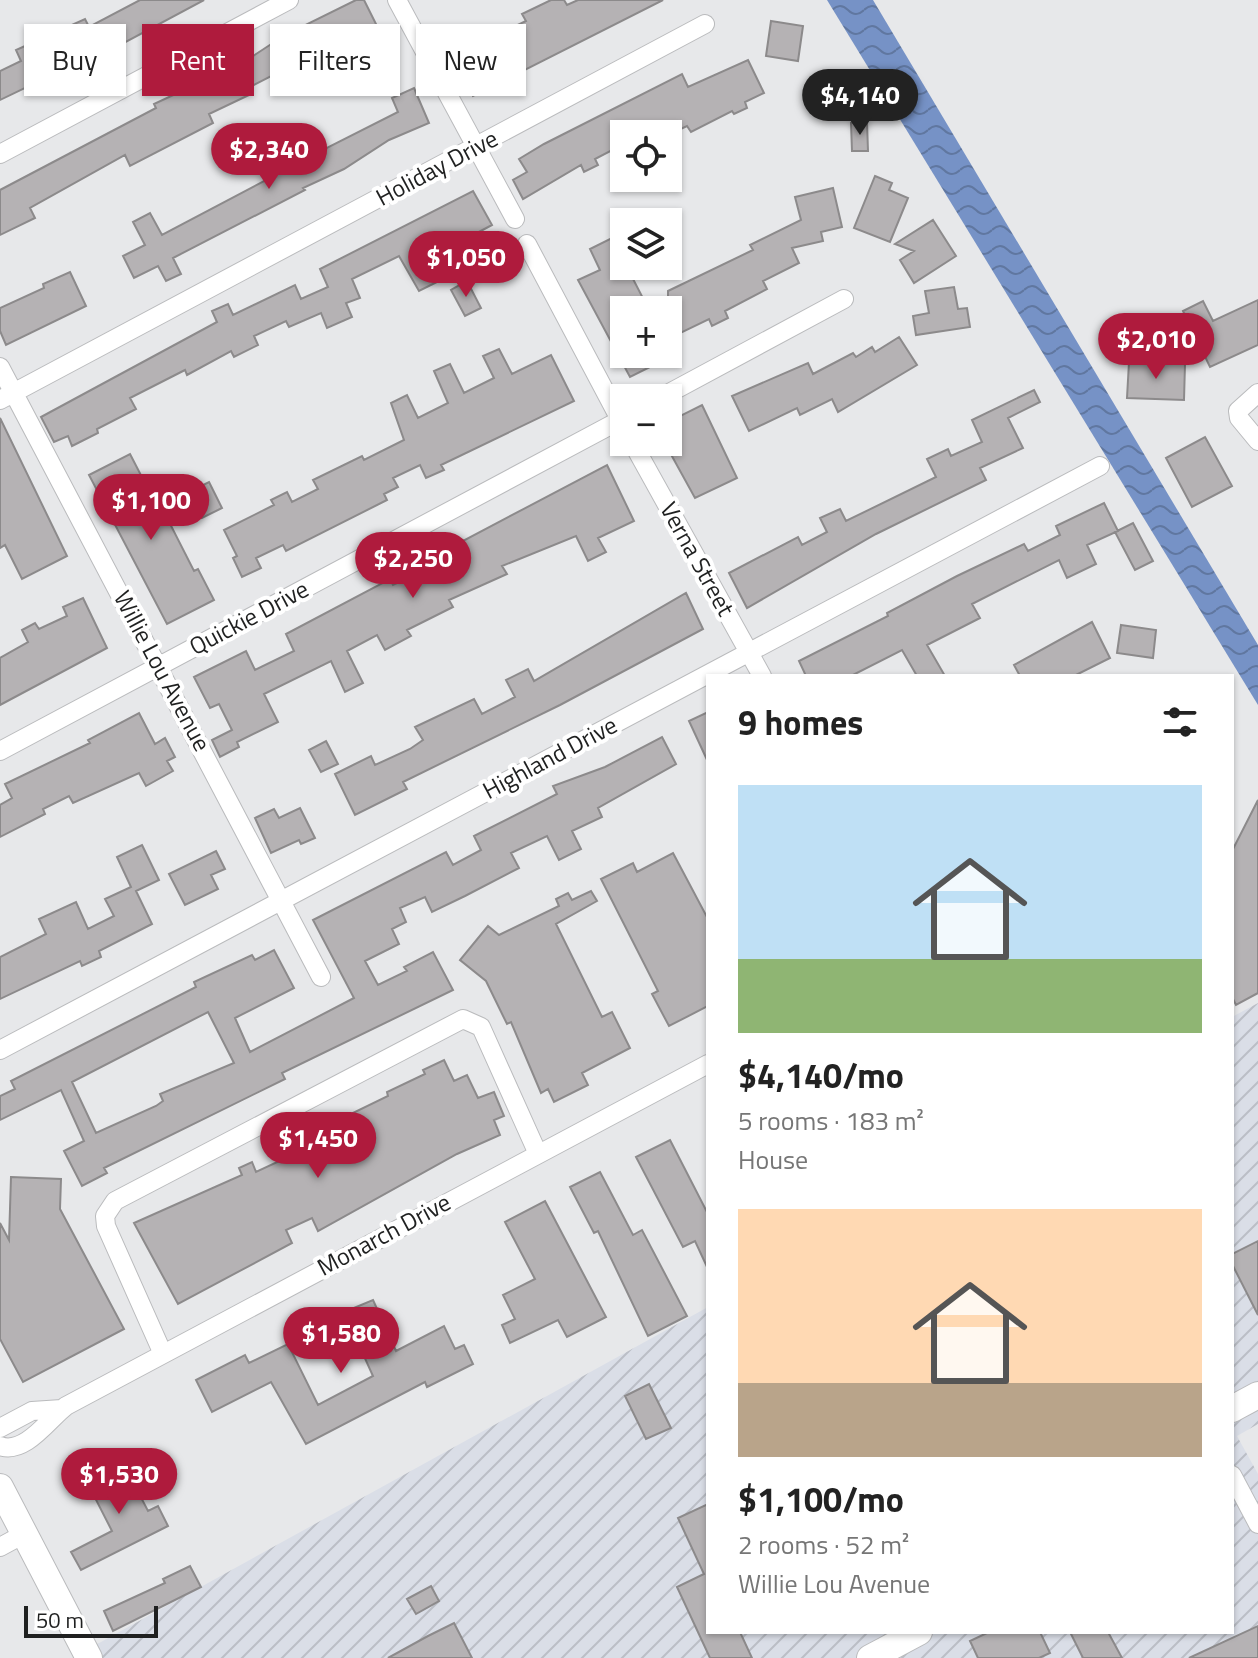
<!DOCTYPE html>
<meta charset="utf-8">
<style>
:root{--surface:#fff;--page:#f6f6f6;--text:#222;--muted:#767676;--accent:#af1b3d}
body{margin:0;font-family:"Titillium Web",sans-serif;background:var(--page);color:var(--text);height:100vh;display:flex;flex-direction:column;font-size:30px;white-space:nowrap}
*{box-sizing:border-box;margin:0}
p{font-size:26px;color:var(--muted)}
.icon{flex:none;width:44px;height:44px;fill:none;stroke:currentColor;stroke-width:2;stroke-linecap:round;stroke-linejoin:round}
.map{position:relative;flex:1;overflow:hidden}
.drawer{position:absolute;left:706px;top:674px;width:528px;height:960px;display:flex;flex-direction:column;background:var(--surface);border-radius:0px;box-shadow:0 2px 6px #0004}
.drawer>*{flex:none}
.guide{position:absolute;left:24px;top:24px;width:562px;height:72px;display:flex;gap:16px}
.fabs{position:absolute;left:610px;top:120px;display:grid;gap:16px}
.fabs a{display:grid;place-items:center;width:72px;height:72px;border-radius:0px;background:var(--surface);box-shadow:0 2px 6px #0004;font-size:40px}
.scale{position:absolute;left:24px;bottom:20px;width:134px;box-sizing:border-box;padding-left:8px;border:4px solid #1f2020;border-top:0;font-size:22px;line-height:28px;white-space:nowrap;color:#1f2020;-webkit-text-stroke:6px #fff;paint-order:stroke}
.price{position:absolute;translate:-50% -68px;padding:0 18px;border-radius:28px;background:var(--accent);color:#fff;font-size:26px;line-height:52px;filter:drop-shadow(0 2px 4px #0008)}
.price::after{content:'';position:absolute;left:50%;top:48px;width:24px;height:18px;margin-left:-12px;background:inherit;clip-path:polygon(0 0,100% 0,50% 100%)}
.price.selected{background:#222;color:#fff}
ul{padding:0;list-style:none}
li{display:grid;align-content:center;gap:16px;height:424px;padding:0 32px}
li span{display:grid;place-items:center;height:248px;border-radius:0px;color:#555}
li>.icon{margin-inline-start:auto}
span .icon{width:144px;height:144px;fill:#fffc;stroke-width:1}
li b{font-size:34px}
h2{display:flex;justify-content:space-between;align-items:center;height:96px;padding:0 32px;font-size:34px}
.tag{padding:0 28px;border-radius:0px;background:var(--surface);box-shadow:0 2px 6px #0004;font-size:28px;line-height:72px}
.tag.selected{background:var(--accent);color:#fff}
.map>svg:first-child{display:block}
.industrial{fill:url(#industrial-furrows)}
.water{fill:url(#water-waves)}
.building{fill:#b5b2b4;stroke:#8c8a8b;stroke-width:2;fill-rule:evenodd}
.lines{fill:none;stroke-linecap:round;stroke-linejoin:round}
.street-casing{stroke:#babbbd;stroke-width:20}
.secondary-casing{stroke:#babbbd;stroke-width:28}
.street{stroke:#fff;stroke-width:18}
.secondary{stroke:#fff;stroke-width:26}
.labels{text-anchor:middle;stroke-width:8;stroke-linejoin:round;paint-order:stroke}
.street-label{font-size:24px;fill:#1f2020;stroke:#fff}
</style>
<div class="map">
<svg width="1258" height="1658" viewBox="0 0 1258 1658">
<defs>
<pattern id="industrial-furrows" width="10" height="10" patternUnits="userSpaceOnUse" patternTransform="scale(2)"><rect width="10" height="10" fill="#dadee7"/><path d="M-1 1l2-2M0 10L10 0M9 11l2-2" fill="none" stroke="#bbbec6"/></pattern>
<pattern id="water-waves" width="16" height="10" patternUnits="userSpaceOnUse" patternTransform="scale(2)"><rect width="16" height="10" fill="#7692c6"/><path d="M0 5q4-4 8 0t8 0" fill="none" stroke="#6077a0"/></pattern>
</defs>
<rect width="100%" height="100%" fill="#e7e8ea"/>
<path class="industrial" d="M1258 1003V1424L1237 1436 1258 1474V1642L1229 1658H72L708 1307V1632H1232V1017Z"/>
<path class="water" d="M827 0H873L1258 645V705Z"/>
<path class="building" d="M140 0H204L36 90 33 84 0 100V71L21 61 16 50 85 19 89 27Z
M356 0H364L379 30 300 69 303 73 280 84 275 74 246 89 249 95 209 114 213 123 130 166 125 155 30 208 35 218 0 235V190L156 108 154 104 244 62 285 35Z
M551 0H564L567 5 578 0H663L473 96 454 55 526 21 522 14Z
M771 21 803 26 798 61 766 56Z
M748 60 764 93 745 102 747 108 734 114 732 111 691 132 687 126 670 134H624V144L595 159 598 165 584 172 581 165 523 199 513 180 527 172 519 159 544 144 682 74 688 87Z
M414 88 429 123 389 140 344 169 303 188 305 190 173 258 181 274 166 281 158 266 134 278 123 256 145 245 133 222 150 213 162 235 302 161 298 153 320 143 323 150 398 112 392 98Z
M867 122 868 151H852L851 123Z
M875 176 892 183 889 190 908 198 890 242 854 228Z
M833 188 842 227 821 232 823 241 792 248 799 263 763 281 767 289 725 311 728 318 712 326 709 319 668 339V291L753 250 750 245 801 220 795 197Z
M473 191 492 225 443 251 455 273 419 291 399 256 352 279 360 298 346 303 352 317 327 328 321 313 289 327 286 321 254 336 258 345 234 357 231 351 187 375 185 370 130 398 136 409 97 429 98 433 72 446 68 436 54 442 41 417 217 322 212 311 228 304 233 315 295 285 301 299 328 287 320 269Z
M933 220 956 256 914 283 900 260 914 251 895 244Z
M624 232V266H655L632 277 649 310H624V354H676L630 377 578 280 600 270 590 249Z
M70 272 86 306 6 345 0 331V308L44 288 43 284Z
M467 281 481 308 465 316 451 290Z
M954 287 958 309 967 308 970 327 916 335 913 316 929 313 925 291Z
M1258 300V345L1210 367 1183 311 1203 301 1213 321Z
M899 337 917 365 838 412 832 399 800 415 797 408 749 431 732 396 808 363 813 374 853 353 856 357 872 347 875 352Z
M499 349 512 374 551 355 574 401 441 465 444 470 426 478 420 465 393 478 398 487 384 494 387 500 286 551 283 545 256 558 261 568 242 577 233 558 237 556 224 530 274 505 271 500 287 492 292 502 318 489 313 480 362 456 364 460 404 440 391 403 407 395 418 418 448 403 434 371 450 364 464 393 494 378 483 356Z
M1129 362 1185 364 1184 400 1127 398Z
M1034 390 1040 402 1008 418 1023 448 980 468 986 480 876 534 747 608 729 573 798 537 802 545 827 532 820 518 840 509 846 521 936 477 927 459 948 449 951 456 982 442 972 420Z
M702 405 737 478 695 498 668 449V422Z
M0 418 67 556 22 579 5 545 0 548Z
M1205 437 1232 486 1192 507 1166 458Z
M130 454 146 485 134 490 147 516 162 508 194 571 198 569 214 600 167 624 89 475Z
M607 465 634 521 598 538 606 552 588 561 576 536 502 566 507 574 449 600 453 607 407 630 411 636 385 650 377 635 347 651 363 683 345 692 331 661 264 694 278 722 237 742 239 747 220 757 212 740 232 730 219 704 210 708 194 677 246 651 255 670 294 651 286 634 390 579 393 585 428 568 425 561Z
M209 482 222 508 202 518 189 492Z
M1104 503 1118 531 1087 545 1096 564 1067 578 1059 560 972 604 980 618 927 645 945 676H917L902 650 851 676H806L799 661 888 616 887 613 957 576 1024 544 1028 551 1060 535 1056 526Z
M1133 523 1153 561 1135 570 1115 532Z
M686 593 703 629 560 705 403 782 407 789 355 815 335 774 371 756 375 765 410 749 423 740 415 727 474 699 482 714 515 697 506 680 528 669 534 681Z
M83 598 107 648 0 705V658L28 642 22 630 35 623 39 629 67 616 63 607Z
M1092 622 1110 658 1074 676H1020L1014 665Z
M1121 625 1156 630 1153 658 1117 653Z
M708 712V762L689 721Z
M139 713 155 744 165 738 175 757 167 761 173 771 146 786 139 773 73 803 69 796 43 809 45 814 0 837V805L12 798 5 784 90 743 88 740Z
M662 737 676 764 598 808 602 817 572 831 581 849 559 860 547 836 511 853 519 868 465 896 432 912 425 897 400 908 406 922 392 929 399 944 365 961 378 985 407 971 404 967 433 952 453 990 282 1073 285 1079 104 1168 107 1173 82 1186 64 1151 84 1141 61 1090 0 1120V1096L15 1089 11 1081 196 987 194 982 252 955 255 960 274 950 294 988 235 1018 250 1052 354 998 313 920 446 852 453 865 481 850 474 836 557 794 553 786 605 767ZM208 1012 234 1063 160 1094 163 1101 156 1106 96 1133 72 1082Z
M326 741 338 764 321 772 309 750Z
M1258 800V993L1236 1005 1232 997V851Z
M300 808 315 838 301 844 299 840 271 853 255 818 274 809 279 818Z
M142 845 159 880 136 891 152 924 99 951 101 957 82 966 80 961 0 999V957L46 934 39 919 76 902 88 929 114 916 105 899 131 887 117 857Z
M216 851 225 869 211 875 218 889 185 905 169 874Z
M673 853 708 919V1006L669 1026 652 994 658 991 601 879 633 863 637 872Z
M591 891 597 901 556 924 602 1017 612 1012 630 1048 582 1073 588 1085 554 1102 548 1089 541 1093 511 1022 507 1024 486 981 460 960 488 926 499 935 559 906 556 899 568 893 572 900Z
M444 1060 454 1081 467 1075 478 1098 494 1092 504 1116 494 1120 500 1135 457 1154 318 1231 312 1218 286 1230 292 1243 178 1304 134 1223 242 1175 239 1168 252 1162 256 1172 286 1158 281 1148 388 1096 387 1092 425 1074 423 1070Z
M670 1140 708 1214V1269L695 1241 683 1247 636 1157Z
M600 1172 633 1235 642 1230 687 1316 648 1336 598 1231 594 1233 570 1187Z
M11 1177 61 1179 60 1209 124 1329 23 1382 0 1339V1223L9 1240Z
M545 1201 606 1317 567 1337 558 1320 510 1343 502 1325 515 1319 503 1295 535 1279 505 1222Z
M1258 1241V1315L1232 1264V1254Z
M373 1300 396 1351 444 1326 455 1349 464 1345 473 1364 427 1387 425 1382 306 1444 271 1382 212 1412 196 1380 245 1355 249 1363 288 1344 318 1405 373 1376 344 1312Z
M649 1384 671 1428 646 1439 625 1396Z
M122 1461 148 1511 158 1506 168 1526 81 1570 71 1552 112 1531 92 1492 97 1489 91 1477Z
M708 1504V1632H740L752 1658H710L677 1587 704 1574 678 1518Z
M190 1566 201 1587 113 1631 104 1611 165 1583 163 1579Z
M431 1586 439 1601 416 1614 407 1599Z
M454 1623 472 1658H388L428 1636Z
M1258 1626V1658H1189Z
M989 1632H1040L1050 1653 1039 1658H978L970 1641Z
M1070 1632H1108L1122 1658H1083Z"/>
<g class="lines">
<g class="street-casing">
<path id="street" d="M397 0 515 219
M0 154 289 0
M527 244 624 427
M0 367 321 977
M1258 393 1238 411 1239 418 1258 441
M660 398 844 299
M0 400 705 24
M632 442 762 676
M0 751 624 418
M0 1050 1100 466
M163 1354 106 1226 105 1216 115 1201 463 1019 481 1027 538 1154
M0 1428 32 1411 62 1409
M0 1446C25 1455 49 1419 66 1406L708 1064
M1232 1475 1258 1524
M0 1547 24 1534"/>
</g>
<g class="secondary-casing">
<path id="secondary" d="M1232 1409 1258 1395
M0 1487 89 1658
M870 1658 919 1632"/>
</g>
<use href="#street" class="street"/>
<use href="#secondary" class="secondary"/>
</g>
<g class="labels">
<g class="street-label">
<text transform="translate(437 168) rotate(-28)" y="8">Holiday Drive</text>
<text transform="translate(697 559) rotate(61)" y="8">Verna Street</text>
<text transform="translate(249 618) rotate(-28)" y="8">Quickie Drive</text>
<text transform="translate(162 671) rotate(62)" y="8">Willie Lou Avenue</text>
<text transform="translate(550 758) rotate(-28)" y="8">Highland Drive</text>
<text transform="translate(384 1235) rotate(-28)" y="8">Monarch Drive</text>
</g>
</g>
</svg>
<div class="fabs">
<a><svg class="icon" aria-label="locate" viewBox="0 0 24 24"><circle cx="12" cy="12" r="6"/><path d="M12 2v4M12 18v4M2 12h4M18 12h4"/></svg></a>
<a><svg class="icon" aria-label="layers" viewBox="0 0 24 24"><path d="M12 4l9 5-9 5-9-5zM3 14l9 5 9-5"/></svg></a>
<a>+</a>
<a>−</a>
</div>
<div class="scale">50 m</div>
<b class="price selected" style="left:860px;top:137px">$4,140</b>
<b class="price" style="left:269px;top:191px">$2,340</b>
<b class="price" style="left:466px;top:299px">$1,050</b>
<b class="price" style="left:1156px;top:381px">$2,010</b>
<b class="price" style="left:151px;top:542px">$1,100</b>
<b class="price" style="left:413px;top:600px">$2,250</b>
<b class="price" style="left:318px;top:1180px">$1,450</b>
<b class="price" style="left:341px;top:1375px">$1,580</b>
<b class="price" style="left:119px;top:1516px">$1,530</b>
<div class="guide">
<a class="tag">Buy</a>
<a class="tag selected">Rent</a>
<a class="tag">Filters</a>
<a class="tag">New</a>
</div>
<section class="drawer">
<h2>9 homes<svg class="icon" aria-label="filters" viewBox="0 0 24 24"><path d="M4 7h16M4 17h16"/><circle cx="9" cy="7" r="2"/><circle cx="15" cy="17" r="2"/></svg></h2>
<ul>
<li><span style="background:linear-gradient(#bfe0f5 70%,#8fb573 0)"><svg class="icon" aria-label="home" viewBox="0 0 24 24"><path d="M3 11l9-7 9 7M6 9v11h12V9"/></svg></span><div><b>$4,140/mo</b><p>5 rooms · 183 m²</p><p>House</p></div></li>
<li><span style="background:linear-gradient(#ffd9b3 70%,#b9a48a 0)"><svg class="icon" aria-label="home" viewBox="0 0 24 24"><path d="M3 11l9-7 9 7M6 9v11h12V9"/></svg></span><div><b>$1,100/mo</b><p>2 rooms · 52 m²</p><p>Willie Lou Avenue</p></div></li>
</ul>
</section>
</div>
